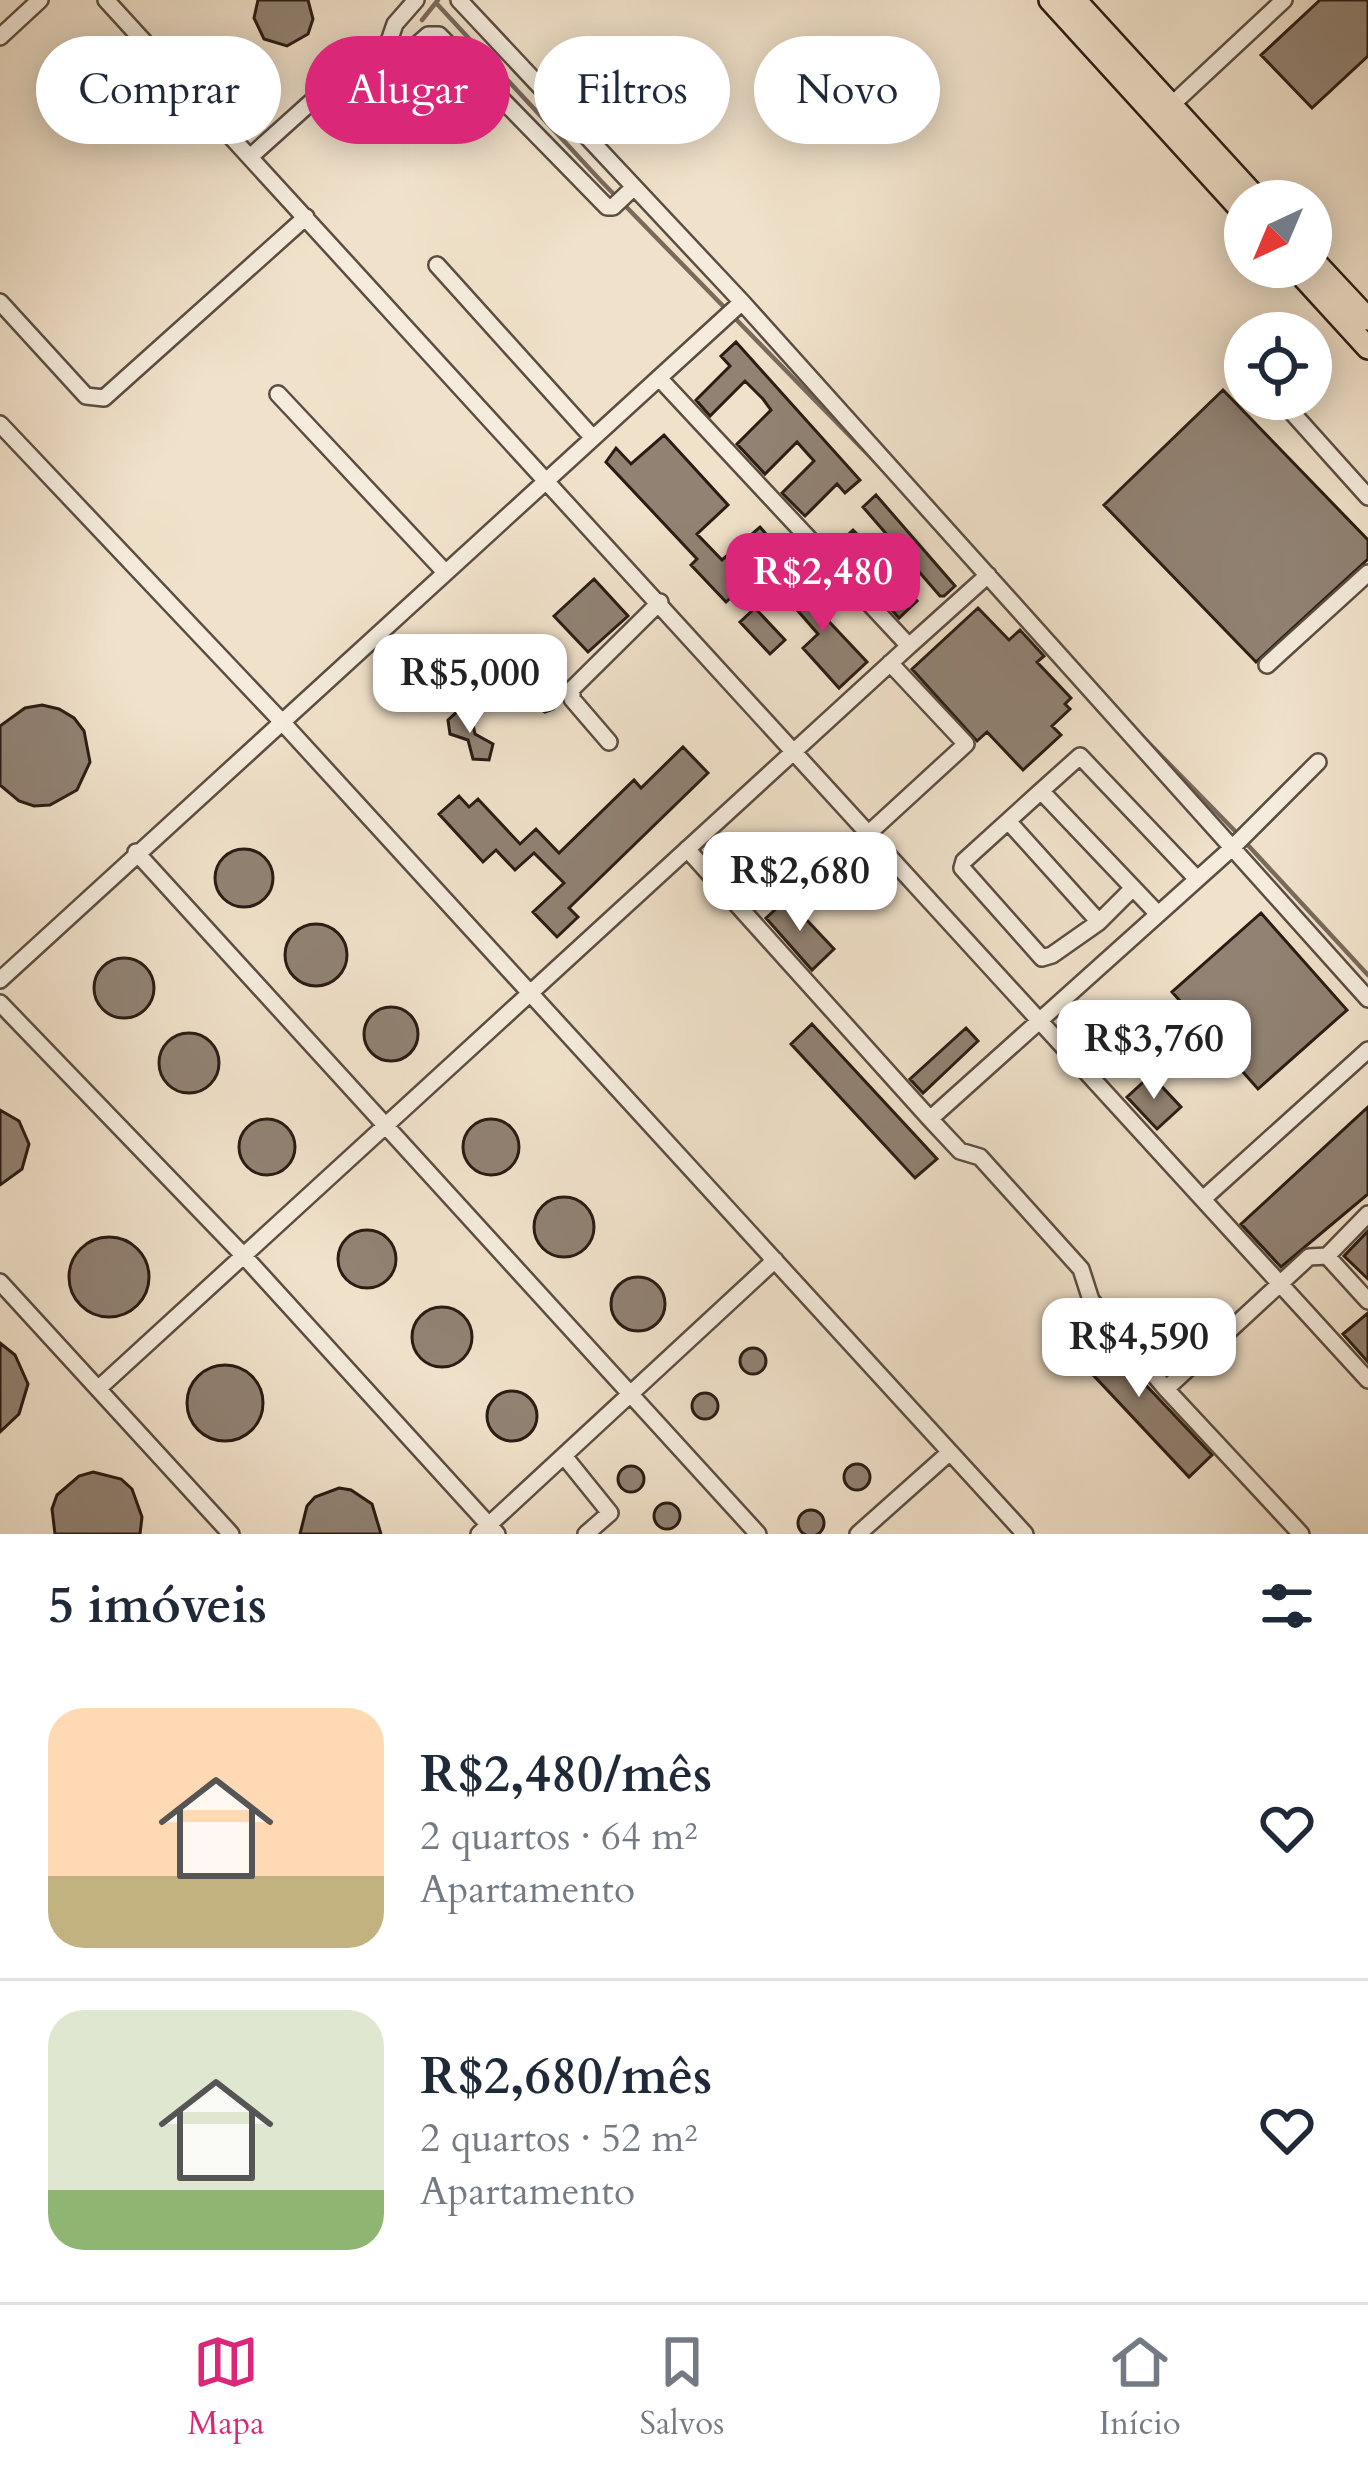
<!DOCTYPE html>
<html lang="pt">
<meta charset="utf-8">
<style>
:root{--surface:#fff;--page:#f2f2f3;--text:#1f2937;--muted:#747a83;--line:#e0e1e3;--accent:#db2777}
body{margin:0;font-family:Cardo,serif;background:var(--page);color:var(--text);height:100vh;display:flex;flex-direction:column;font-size:45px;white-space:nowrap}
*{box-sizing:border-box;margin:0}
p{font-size:39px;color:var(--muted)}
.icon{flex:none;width:66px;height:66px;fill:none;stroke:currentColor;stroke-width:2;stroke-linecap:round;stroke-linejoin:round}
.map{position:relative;height:1534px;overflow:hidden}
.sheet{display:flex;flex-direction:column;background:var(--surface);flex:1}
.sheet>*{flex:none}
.top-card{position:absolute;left:36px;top:36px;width:1296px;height:108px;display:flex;gap:24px}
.needle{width:78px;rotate:224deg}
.fabs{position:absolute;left:1224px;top:180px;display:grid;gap:24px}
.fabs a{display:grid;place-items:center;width:108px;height:108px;border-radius:50%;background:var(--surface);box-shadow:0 6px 30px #0003;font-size:60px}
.price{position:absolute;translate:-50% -102px;padding:0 27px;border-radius:24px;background:#fff;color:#222;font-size:39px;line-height:78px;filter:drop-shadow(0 3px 6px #0008)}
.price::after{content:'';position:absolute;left:50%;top:72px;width:36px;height:27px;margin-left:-18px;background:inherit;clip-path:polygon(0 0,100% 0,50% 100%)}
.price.current{background:var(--accent);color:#fff}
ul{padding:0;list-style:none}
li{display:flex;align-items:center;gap:36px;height:300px;padding:0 48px}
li+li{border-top:3px solid var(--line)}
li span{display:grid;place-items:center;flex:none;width:336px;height:240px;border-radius:36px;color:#555}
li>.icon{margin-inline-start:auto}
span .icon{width:144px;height:144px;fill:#fffc;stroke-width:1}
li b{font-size:51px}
h2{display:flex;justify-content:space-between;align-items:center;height:144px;padding:0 48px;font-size:51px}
.pill{padding:0 42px;border-radius:54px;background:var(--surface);box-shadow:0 6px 30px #0003;font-size:42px;line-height:108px}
.pill.current{background:var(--accent);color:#fff}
.menu{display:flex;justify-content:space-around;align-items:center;height:168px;border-top:3px solid var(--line);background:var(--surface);font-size:33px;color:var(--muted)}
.menu a{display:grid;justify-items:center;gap:6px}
.menu .current{color:var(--accent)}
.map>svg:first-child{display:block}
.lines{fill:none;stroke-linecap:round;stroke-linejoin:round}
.stream{stroke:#796a5c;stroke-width:4.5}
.building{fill:#918273;stroke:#2a1c14;stroke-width:3}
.minor-casing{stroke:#5c4d42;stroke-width:20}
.major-casing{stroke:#2a1c14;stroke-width:26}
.minor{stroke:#f5ecdd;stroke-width:15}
.major{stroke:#f0e1ca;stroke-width:21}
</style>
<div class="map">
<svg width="1368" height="1534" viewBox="0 0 1368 1534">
<rect width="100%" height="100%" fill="#f0e1ca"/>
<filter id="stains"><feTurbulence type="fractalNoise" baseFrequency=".00167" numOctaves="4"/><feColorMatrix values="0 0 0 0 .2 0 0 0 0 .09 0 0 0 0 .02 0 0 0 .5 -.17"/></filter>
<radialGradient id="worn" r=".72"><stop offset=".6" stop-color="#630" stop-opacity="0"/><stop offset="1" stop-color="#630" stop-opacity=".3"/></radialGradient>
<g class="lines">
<path class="stream" d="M438 5 601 181 886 473
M422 20 438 0
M1137 731 1238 834
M1246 843 1368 975"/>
</g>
<path class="building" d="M258 0H308L313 19 308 34 287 46 264 39 254 18Z
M1320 0H1368V56L1312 108 1261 55Z
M736 342 860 480 845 493 837 484 805 516 782 493 814 461 797 442 765 474 737 444 771 410 763 399 745 381 710 416 696 400 730 366 721 356Z
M1223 390 1368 540V559L1256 662 1104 505Z
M664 435 728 505 697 534 722 560 760 527 779 549 735 586 739 590 726 602 691 565 697 559 606 462 616 448 631 464Z
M876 495 955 586 944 596H940L863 507Z
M853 530 870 547 851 566 834 548Z
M793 573 824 609 820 612 867 662 839 688 803 648 818 634 777 587Z
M594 579 628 616 588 652 554 616Z
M900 582 917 601 899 618 882 599Z
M755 608 785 640 770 654 740 622Z
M978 608 1009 640 1020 630 1044 656 1037 662 1071 698 1065 704 1070 709 1052 726 1061 735 1023 770 987 732 977 741 912 669Z
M520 636 545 664 516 689 492 661Z
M530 680 555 689 558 702 553 709 545 712 534 705Z
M42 705 59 709 74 718 84 731 90 762 77 790 50 805 34 806 19 801 0 785V726L25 708Z
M458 711 471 715 475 734 493 744 489 760 473 759 468 740 450 734 448 720Z
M683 747 708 773 569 908 578 917 557 937 533 912 564 883 534 853 515 870 496 850 483 862 439 814 459 796 469 807 478 799 520 844 536 829 559 853 634 780 641 788Z
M215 878a29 29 0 1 1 58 0a29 29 0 1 1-58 0Z
M787 899 834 949 812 970 766 918Z
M1261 913 1347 1010 1258 1089 1172 992Z
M285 955a31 31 0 1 1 62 0a31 31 0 1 1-62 0Z
M94 988a30 30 0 1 1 60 0a30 30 0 1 1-60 0Z
M364 1034a27 27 0 1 1 54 0a27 27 0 1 1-54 0Z
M812 1024 937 1159 915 1178 791 1044Z
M966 1028 978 1041 923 1093 910 1079Z
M159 1063a30 30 0 1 1 60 0a30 30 0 1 1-60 0Z
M1151 1075 1181 1107 1157 1129 1127 1097Z
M1368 1107V1194L1281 1267 1241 1224Z
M0 1110 19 1121 29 1144 22 1169 0 1185Z
M239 1147a28 28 0 1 1 56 0a28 28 0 1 1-56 0Z
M463 1147a28 28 0 1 1 56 0a28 28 0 1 1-56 0Z
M534 1227a30 30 0 1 1 60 0a30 30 0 1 1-60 0Z
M338 1259a29 29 0 1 1 58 0a29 29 0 1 1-58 0Z
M1368 1231V1279L1344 1256Z
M69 1277a40 40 0 1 1 80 0a40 40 0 1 1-80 0Z
M611 1304a27 27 0 1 1 54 0a27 27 0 1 1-54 0Z
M412 1337a30 30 0 1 1 60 0a30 30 0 1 1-60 0Z
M1368 1313V1362L1343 1334Z
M1088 1324 1212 1455 1189 1477 1065 1345Z
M0 1343 15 1355 28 1384 19 1414 0 1432Z
M740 1361a13 13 0 1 1 26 0a13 13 0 1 1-26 0Z
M187 1403a38 38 0 1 1 76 0a38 38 0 1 1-76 0Z
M487 1416a25 25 0 1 1 50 0a25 25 0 1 1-50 0Z
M692 1406a13 13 0 1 1 26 0a13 13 0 1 1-26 0Z
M844 1477a13 13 0 1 1 26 0a13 13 0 1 1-26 0Z
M618 1479a13 13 0 1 1 26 0a13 13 0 1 1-26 0Z
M93 1472 121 1479 132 1489 142 1517 140 1534H55L52 1509 57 1495 79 1476Z
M339 1488 351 1490 372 1504 381 1534H300L307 1506 315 1497Z
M654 1516a13 13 0 1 1 26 0a13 13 0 1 1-26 0Z
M798 1523a13 13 0 1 1 26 0a13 13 0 1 1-26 0Z"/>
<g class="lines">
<g class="minor-casing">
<path id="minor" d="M106 0 1368 1380
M459 0 742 302 1368 999
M0 37 40 0
M371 66 381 77 428 35H439L607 207H613L633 188
M1164 112 1284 0
M250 157 320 94 338 91 371 66 387 47 395 24 416 0
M437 265 593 438
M0 302 86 396 104 398 306 217
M278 394 445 572
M1280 399 1368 497
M0 424 283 723 1025 1534
M909 646 988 575
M1267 665 1368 573
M609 742 572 699V689L660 602
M1041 791 1080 756 1197 879
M1008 821 1099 922 1133 888
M869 833 966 744 890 663
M687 849 930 1119 960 1151 980 1157 1081 1269 1091 1300 1166 1389 1301 1534
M136 852 758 1534
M1099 922 1052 955 1042 958 962 868 964 861 1041 791 1158 914
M0 980 742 302
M0 1003 243 1255 497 1534
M930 1119 1232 848 1318 762
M1203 1199 1368 1050
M1327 1256 1368 1214
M0 1282 231 1534
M99 1388 909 646 660 379
M1166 1389 1309 1257 1327 1256 1368 1301
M564 1456 610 1513 586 1534
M479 1534 775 1260
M858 1534 950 1452"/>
</g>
<g class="major-casing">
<path id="major" d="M1050 0 1245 214
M1075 0 1259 201
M1311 258 1368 319
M1294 267 1368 348"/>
</g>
<use href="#minor" class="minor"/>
<use href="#major" class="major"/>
</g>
<rect width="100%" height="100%" filter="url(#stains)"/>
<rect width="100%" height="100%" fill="url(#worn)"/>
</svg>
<div class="fabs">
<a><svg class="needle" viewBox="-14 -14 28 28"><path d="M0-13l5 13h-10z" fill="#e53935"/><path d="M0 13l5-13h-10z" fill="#747a83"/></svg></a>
<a><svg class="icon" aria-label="locate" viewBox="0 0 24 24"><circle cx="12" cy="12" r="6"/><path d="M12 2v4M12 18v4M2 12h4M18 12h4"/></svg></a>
</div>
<b class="price current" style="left:823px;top:635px">R$2,480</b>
<b class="price" style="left:470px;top:736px">R$5,000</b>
<b class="price" style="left:800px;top:934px">R$2,680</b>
<b class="price" style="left:1154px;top:1102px">R$3,760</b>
<b class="price" style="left:1139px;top:1400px">R$4,590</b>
<div class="top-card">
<a class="pill">Comprar</a>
<a class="pill current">Alugar</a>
<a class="pill">Filtros</a>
<a class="pill">Novo</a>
</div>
</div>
<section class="sheet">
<h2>5 imóveis<svg class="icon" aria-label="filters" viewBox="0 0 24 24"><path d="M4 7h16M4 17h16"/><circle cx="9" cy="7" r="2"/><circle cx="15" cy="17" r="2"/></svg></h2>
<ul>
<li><span style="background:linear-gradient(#ffd9b3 70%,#c2b280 0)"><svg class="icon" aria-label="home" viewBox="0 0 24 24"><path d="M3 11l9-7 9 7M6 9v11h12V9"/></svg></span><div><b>R$2,480/mês</b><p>2 quartos · 64 m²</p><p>Apartamento</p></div><svg class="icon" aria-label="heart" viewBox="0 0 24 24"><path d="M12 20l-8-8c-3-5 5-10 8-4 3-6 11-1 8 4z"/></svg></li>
<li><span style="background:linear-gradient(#dfe7d0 75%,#8fb573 0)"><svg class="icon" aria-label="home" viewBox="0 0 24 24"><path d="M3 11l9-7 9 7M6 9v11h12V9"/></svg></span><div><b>R$2,680/mês</b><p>2 quartos · 52 m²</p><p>Apartamento</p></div><svg class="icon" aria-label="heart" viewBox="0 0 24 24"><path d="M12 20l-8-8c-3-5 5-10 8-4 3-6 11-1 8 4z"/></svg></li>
</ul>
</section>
<nav class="menu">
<a class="current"><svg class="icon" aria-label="map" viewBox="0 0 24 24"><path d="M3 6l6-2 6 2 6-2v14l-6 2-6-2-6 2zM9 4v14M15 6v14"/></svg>Mapa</a>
<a><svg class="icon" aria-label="saved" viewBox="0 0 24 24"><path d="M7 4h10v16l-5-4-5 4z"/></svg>Salvos</a>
<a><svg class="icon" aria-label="home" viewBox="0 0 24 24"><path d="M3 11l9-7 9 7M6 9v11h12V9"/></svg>Início</a>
</nav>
